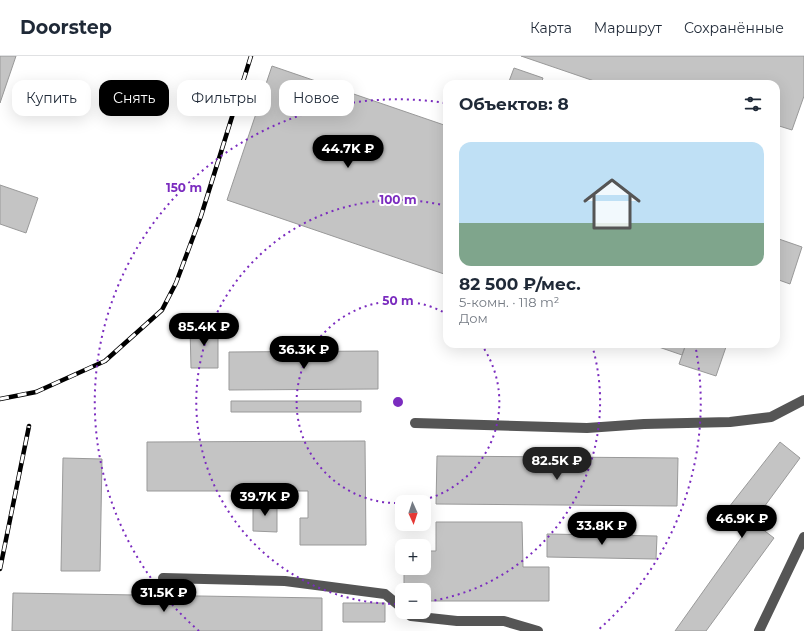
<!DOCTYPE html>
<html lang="ru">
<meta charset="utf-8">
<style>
:root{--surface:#fff;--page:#f2f2f3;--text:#1f2937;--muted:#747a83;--line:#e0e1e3;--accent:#000}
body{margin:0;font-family:Montserrat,sans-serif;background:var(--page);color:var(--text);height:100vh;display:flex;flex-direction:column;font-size:15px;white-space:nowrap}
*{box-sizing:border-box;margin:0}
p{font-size:13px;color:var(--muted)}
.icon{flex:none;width:22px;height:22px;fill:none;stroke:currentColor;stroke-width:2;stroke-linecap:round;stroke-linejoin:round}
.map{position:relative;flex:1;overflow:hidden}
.panel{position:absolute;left:443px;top:24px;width:337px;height:268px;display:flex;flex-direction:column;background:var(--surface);border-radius:12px;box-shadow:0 4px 16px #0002}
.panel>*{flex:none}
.top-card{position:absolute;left:12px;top:24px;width:371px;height:36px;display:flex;gap:8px}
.needle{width:26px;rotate:177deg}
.fabs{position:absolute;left:395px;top:439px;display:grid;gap:8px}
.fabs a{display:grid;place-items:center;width:36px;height:36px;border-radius:8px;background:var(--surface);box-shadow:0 4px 16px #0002;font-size:20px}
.price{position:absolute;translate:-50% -34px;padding:0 9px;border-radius:14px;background:var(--accent);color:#fff;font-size:13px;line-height:26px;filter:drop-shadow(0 1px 2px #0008)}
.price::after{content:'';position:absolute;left:50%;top:24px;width:12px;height:9px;margin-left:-6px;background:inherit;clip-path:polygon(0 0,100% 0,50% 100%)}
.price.selected{background:#222;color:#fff}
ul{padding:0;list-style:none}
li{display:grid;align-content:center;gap:8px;height:212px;padding:0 16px}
li span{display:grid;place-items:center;height:124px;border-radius:12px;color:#555}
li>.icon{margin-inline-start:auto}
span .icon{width:72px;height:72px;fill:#fffc;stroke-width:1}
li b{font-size:17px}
h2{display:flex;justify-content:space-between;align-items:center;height:48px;padding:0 16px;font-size:17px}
.tag{padding:0 14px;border-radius:12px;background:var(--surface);box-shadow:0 4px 16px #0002;font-size:14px;line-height:36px}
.tag.selected{background:var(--accent);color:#fff}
header{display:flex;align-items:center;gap:24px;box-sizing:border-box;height:56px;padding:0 20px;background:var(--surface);border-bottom:1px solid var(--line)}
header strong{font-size:19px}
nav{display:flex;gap:22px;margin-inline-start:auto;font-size:14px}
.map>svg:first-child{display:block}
.building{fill:#c4c4c4;stroke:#999}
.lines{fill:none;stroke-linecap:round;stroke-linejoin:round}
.minor{stroke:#555;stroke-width:10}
.rail-casing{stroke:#000;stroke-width:4.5}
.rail{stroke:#fff;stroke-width:3;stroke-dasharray:9;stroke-linecap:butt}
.ring{fill:none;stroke:#7b2cbf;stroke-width:2;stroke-dasharray:2 4}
.centre{fill:#7b2cbf;stroke:#fff;stroke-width:2}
.ring-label{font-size:12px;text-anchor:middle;font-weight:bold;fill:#7b2cbf;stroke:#fff;stroke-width:4;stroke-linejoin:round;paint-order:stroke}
</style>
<header>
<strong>Doorstep</strong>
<nav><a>Карта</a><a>Маршрут</a><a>Сохранённые</a></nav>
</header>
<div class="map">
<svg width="804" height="575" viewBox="0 0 804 575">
<rect width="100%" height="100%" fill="#fff"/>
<path class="building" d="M0 0H16L0 47Z
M521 0H804V40L792 74 776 69V28H603Z
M272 10 447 70V219L227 144Z
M514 12 543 22 541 28H508Z
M0 129 38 142 26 177 0 168Z
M776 182 802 191 790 228 776 223Z
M190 271H218V312H191Z
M650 288H686L682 299Z
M686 288H727L716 320 679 308Z
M378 295V333L229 334V296Z
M231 345H361V356H231Z
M365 385 366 489H300V462H308V435H147V386Z
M780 386 800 402 753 466 774 482 706 575H675L744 478 722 460Z
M437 400 678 402 677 450 436 448Z
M63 402 102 403 100 515H61Z
M253 447H277V476L253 475Z
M436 466H522L523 511H549V545H424V534H404V512H424V495H436Z
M547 478 657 480 656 503 547 501Z
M13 537 322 542V575H12Z
M343 547H385V566H343Z"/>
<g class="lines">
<path class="minor" d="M415 367 587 372 644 368 730 366 771 361 804 344
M163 522 285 525 385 538 402 552
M406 556 411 560 457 565H504L538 575
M759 575 804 481"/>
<g class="rail-casing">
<path id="rail" d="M0 343 36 336 105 305 162 254 176 227 201 160 251 0
M0 513 29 370"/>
</g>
<use href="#rail" class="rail"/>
</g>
<g class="ring">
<path d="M402 447A101 101 0 1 1 447 258M481 288A101 101 0 0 1 413 446"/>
<path d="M402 548A202 202 0 1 1 447 150M592 289A202 202 0 0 1 424 546"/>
<path d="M199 575A303 303 0 0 1 445 47M695 288A303 303 0 0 1 597 575"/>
</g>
<circle cx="398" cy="346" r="6" class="centre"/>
<g class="ring-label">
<text x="184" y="136">150 m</text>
<text x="398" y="148">100 m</text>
<text x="398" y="249">50 m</text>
</g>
</svg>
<div class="fabs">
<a><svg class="needle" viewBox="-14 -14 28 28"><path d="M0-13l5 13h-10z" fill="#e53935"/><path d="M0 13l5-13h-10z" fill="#747a83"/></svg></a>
<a>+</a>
<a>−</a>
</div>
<b class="price" style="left:348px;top:113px">44.7K ₽</b>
<b class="price" style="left:204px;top:291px">85.4K ₽</b>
<b class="price" style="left:304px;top:314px">36.3K ₽</b>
<b class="price selected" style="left:557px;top:425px">82.5K ₽</b>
<b class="price" style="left:265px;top:461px">39.7K ₽</b>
<b class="price" style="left:742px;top:483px">46.9K ₽</b>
<b class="price" style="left:602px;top:490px">33.8K ₽</b>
<b class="price" style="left:164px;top:557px">31.5K ₽</b>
<div class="top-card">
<a class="tag">Купить</a>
<a class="tag selected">Снять</a>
<a class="tag">Фильтры</a>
<a class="tag">Новое</a>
</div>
<section class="panel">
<h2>Объектов: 8<svg class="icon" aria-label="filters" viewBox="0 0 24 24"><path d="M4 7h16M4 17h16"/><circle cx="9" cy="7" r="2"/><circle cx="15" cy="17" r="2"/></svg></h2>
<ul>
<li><span style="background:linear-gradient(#bfe0f5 65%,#7fa58c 0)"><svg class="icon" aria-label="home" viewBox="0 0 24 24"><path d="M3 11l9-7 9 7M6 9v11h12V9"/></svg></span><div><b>82 500 ₽/мес.</b><p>5-комн. · 118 m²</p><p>Дом</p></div></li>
</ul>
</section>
</div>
